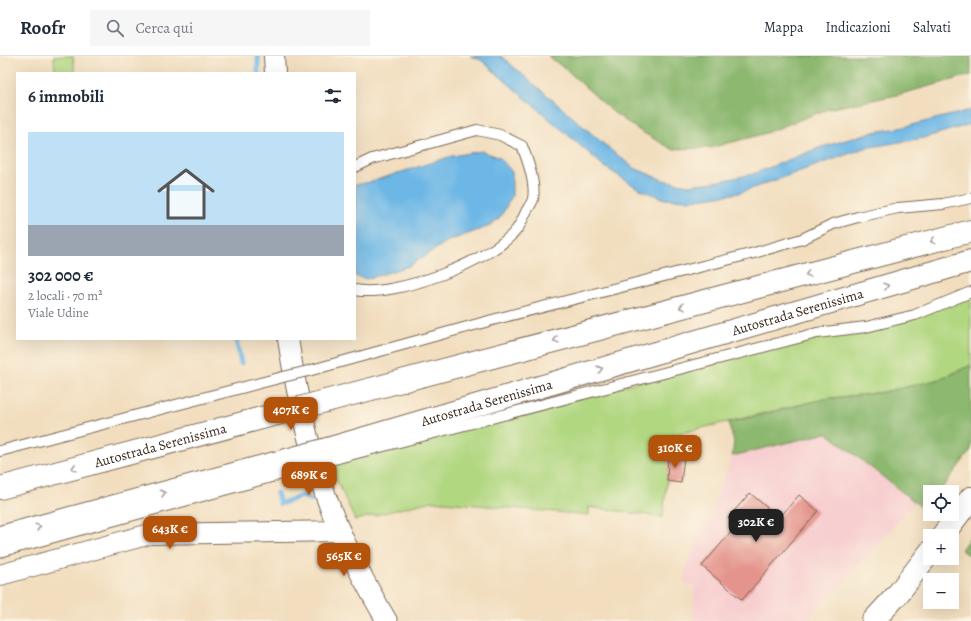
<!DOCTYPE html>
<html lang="it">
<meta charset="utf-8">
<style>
:root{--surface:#fff;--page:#f6f6f7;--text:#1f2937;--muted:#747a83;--line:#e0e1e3;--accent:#b45309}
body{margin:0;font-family:Alegreya,serif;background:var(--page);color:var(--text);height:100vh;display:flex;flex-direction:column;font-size:15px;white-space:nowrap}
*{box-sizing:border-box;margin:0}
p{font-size:13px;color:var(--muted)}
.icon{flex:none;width:22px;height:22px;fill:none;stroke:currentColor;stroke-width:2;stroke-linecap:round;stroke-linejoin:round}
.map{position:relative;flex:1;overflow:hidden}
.panel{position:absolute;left:16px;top:16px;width:340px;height:268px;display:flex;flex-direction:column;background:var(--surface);border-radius:0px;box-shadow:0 4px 16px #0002}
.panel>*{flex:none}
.tools{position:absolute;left:923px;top:429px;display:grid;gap:8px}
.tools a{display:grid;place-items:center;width:36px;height:36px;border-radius:0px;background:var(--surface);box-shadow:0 4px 16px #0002;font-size:20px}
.price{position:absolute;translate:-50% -34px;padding:0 9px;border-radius:8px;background:var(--accent);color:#fff;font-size:13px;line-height:26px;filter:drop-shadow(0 1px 2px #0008)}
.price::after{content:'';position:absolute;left:50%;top:24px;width:12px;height:9px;margin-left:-6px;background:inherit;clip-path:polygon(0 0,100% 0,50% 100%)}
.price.current{background:#222;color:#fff}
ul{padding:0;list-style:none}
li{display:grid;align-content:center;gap:8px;height:212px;padding:0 12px}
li+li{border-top:1px solid var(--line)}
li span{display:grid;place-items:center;height:124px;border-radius:0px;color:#555}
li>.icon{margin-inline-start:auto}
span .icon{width:72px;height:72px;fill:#fffc;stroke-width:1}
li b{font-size:17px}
h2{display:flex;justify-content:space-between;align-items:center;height:48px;padding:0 12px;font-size:17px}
header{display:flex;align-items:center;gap:24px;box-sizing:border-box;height:56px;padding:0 20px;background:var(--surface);border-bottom:1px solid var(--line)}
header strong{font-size:19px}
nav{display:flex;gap:22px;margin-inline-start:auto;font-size:14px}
.search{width:280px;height:36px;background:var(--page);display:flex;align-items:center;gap:10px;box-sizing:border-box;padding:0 14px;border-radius:0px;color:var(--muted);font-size:15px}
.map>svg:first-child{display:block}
.built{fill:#f7cfd0}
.green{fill:#b1d781;stroke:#768050}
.forest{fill:#8cb86f;stroke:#647146}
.water{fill:#6db7e6;stroke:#547082}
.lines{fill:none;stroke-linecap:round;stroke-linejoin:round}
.stream{stroke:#6db7e6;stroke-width:5}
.building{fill:#e4948d}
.lane-casing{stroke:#7b6956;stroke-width:12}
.street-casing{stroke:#7b6956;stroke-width:22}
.primary-casing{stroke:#7b6956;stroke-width:24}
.highway-casing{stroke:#7b6956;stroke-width:24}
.lane{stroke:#fff;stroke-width:10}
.street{stroke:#fff;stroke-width:20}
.primary{stroke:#fff;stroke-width:22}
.highway{stroke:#fff;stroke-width:22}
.lane-bridge-casing{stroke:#7b6956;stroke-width:12;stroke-linecap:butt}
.highway-bridge-casing{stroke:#7b6956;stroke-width:24;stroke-linecap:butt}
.lane-bridge{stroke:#fff;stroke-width:10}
.highway-bridge{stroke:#fff;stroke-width:22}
.oneway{stroke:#a79f9a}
.labels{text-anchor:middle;stroke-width:3;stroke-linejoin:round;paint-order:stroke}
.street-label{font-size:14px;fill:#3b2a1e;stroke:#fcf5e5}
</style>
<header>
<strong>Roofr</strong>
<div class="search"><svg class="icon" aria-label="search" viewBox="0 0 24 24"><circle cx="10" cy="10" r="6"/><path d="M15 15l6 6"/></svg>Cerca qui</div>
<nav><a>Mappa</a><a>Indicazioni</a><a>Salvati</a></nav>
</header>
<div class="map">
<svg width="971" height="565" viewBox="0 0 971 565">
<rect width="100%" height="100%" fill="#fcf5e5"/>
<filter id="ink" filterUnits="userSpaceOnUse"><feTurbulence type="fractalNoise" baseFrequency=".025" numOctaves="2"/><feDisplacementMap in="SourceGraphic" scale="8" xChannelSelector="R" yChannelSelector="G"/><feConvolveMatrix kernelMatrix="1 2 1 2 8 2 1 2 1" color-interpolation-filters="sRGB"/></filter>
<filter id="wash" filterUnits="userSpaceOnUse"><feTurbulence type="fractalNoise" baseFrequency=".012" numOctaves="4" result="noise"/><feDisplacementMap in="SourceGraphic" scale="16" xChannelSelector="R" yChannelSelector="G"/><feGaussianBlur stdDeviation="0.9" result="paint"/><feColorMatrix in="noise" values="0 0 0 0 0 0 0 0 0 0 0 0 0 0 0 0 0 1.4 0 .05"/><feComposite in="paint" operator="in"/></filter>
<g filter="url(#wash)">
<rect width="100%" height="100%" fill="#f2debf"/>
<path class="built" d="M827 377 915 447 807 565H693L694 529 684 528 686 509 705 471 732 400Z"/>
<path class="green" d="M54 0H73L75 17H55Z
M971 237V309L941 323 884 336 824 343 672 379 663 461 589 451V459L432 445 355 464 340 431 327 408 816 279 866 274Z"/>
<path class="forest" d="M548 0H971V19L897 39 828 53 763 78 710 92 672 93 640 75 613 56 569 16Z
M971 309V394L939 436H930V448L925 454 827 377 732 400 734 386 728 367 824 343 884 336 941 323Z
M971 479V500L961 494Z"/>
<path class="water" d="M470 0H501L612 95 634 112 663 124 688 129 715 126 753 118 816 93 869 77 904 71 971 54V68L923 82 865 92 739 137 691 144 665 143 639 133 605 111 481 4Z
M482 95 500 102 512 116V140L501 160 490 170 448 185 409 210 367 223 355 220V129L370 126 452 100Z"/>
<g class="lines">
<path class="stream" d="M258 0V17
M236 283 241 307
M277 437 280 448 302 440 312 444"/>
</g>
<g id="blocks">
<path class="building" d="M668 400 684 401 681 427 667 425Z
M750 437 779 462 799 439 818 455 742 544 702 510 737 469 728 462Z"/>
</g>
</g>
<g filter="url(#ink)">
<use href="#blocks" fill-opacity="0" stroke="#7b6956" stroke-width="1"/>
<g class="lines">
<g class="lane-casing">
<path id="lane" d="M355 111 372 103 477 74 500 79 522 90C528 105 536 127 533 143 532 147 529 151 527 154 524 160 521 168 517 173 493 205 394 242 355 234
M308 315 496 263 754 197 802 183 833 168 858 161 898 152 943 148 971 142
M0 395 283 321
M338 402 817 277 866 271 915 259 971 236
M0 496 300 413"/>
</g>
<g class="street-casing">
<path id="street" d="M274 0 275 17
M288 283C297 342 311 404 333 459 348 496 367 531 387 565
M0 519 150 478 340 475"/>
</g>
<g class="primary-casing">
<path id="primary" d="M942 480 971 442
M873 565 897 539 930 496"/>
</g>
<g class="highway-casing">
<g id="highway">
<path d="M318 347 971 175"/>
<path id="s1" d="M334 391 971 205"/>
<path id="s2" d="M0 432 288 355"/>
<path d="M0 481 297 401"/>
</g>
</g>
<use href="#lane" class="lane"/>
<use href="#street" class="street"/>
<use href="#primary" class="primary"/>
<use href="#highway" class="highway"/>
<g class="lane-bridge-casing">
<path id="lane-bridge" d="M283 321 308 315
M300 413 338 402"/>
</g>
<g class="highway-bridge-casing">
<path id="highway-bridge" d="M288 355 318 347
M297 401 334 391"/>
</g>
<use href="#lane-bridge" class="lane-bridge"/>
<use href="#highway-bridge" class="highway-bridge"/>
</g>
<defs><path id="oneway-chevron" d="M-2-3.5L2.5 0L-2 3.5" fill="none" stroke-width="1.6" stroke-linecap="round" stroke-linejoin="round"/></defs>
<g class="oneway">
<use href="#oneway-chevron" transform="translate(933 185) rotate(165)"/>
<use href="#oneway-chevron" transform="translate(808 218) rotate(165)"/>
<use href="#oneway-chevron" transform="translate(886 230) rotate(-16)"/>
<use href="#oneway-chevron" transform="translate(682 251) rotate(165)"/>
<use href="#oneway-chevron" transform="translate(556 284) rotate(165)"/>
<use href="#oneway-chevron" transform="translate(600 313) rotate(-16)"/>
<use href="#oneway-chevron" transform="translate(74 412) rotate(165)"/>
<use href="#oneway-chevron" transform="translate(163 437) rotate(-15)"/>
<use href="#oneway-chevron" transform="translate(38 471) rotate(-15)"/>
</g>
</g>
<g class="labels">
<g class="street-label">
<text dy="5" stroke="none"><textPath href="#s1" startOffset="483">Autostrada Serenissima</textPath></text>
<text dy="5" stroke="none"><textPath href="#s1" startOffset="159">Autostrada Serenissima</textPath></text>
<text dy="5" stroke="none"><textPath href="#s2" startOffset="166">Autostrada Serenissima</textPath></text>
</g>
</g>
</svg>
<div class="tools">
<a><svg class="icon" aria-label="locate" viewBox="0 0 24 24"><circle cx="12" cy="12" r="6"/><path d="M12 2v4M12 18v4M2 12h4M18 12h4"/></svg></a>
<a>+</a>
<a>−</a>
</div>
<b class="price" style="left:291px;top:375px">407K €</b>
<b class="price" style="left:675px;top:413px">310K €</b>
<b class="price" style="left:309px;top:440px">689K €</b>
<b class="price current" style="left:756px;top:487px">302K €</b>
<b class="price" style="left:170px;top:494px">643K €</b>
<b class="price" style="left:344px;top:521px">565K €</b>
<section class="panel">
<h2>6 immobili<svg class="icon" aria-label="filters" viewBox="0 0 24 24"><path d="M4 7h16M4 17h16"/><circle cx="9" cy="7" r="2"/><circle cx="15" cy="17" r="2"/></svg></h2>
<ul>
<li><span style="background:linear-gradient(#bfe0f5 75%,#9aa5b1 0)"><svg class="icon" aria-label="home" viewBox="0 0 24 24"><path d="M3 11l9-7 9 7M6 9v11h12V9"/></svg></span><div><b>302 000 €</b><p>2 locali · 70 m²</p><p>Viale Udine</p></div></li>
</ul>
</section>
</div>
